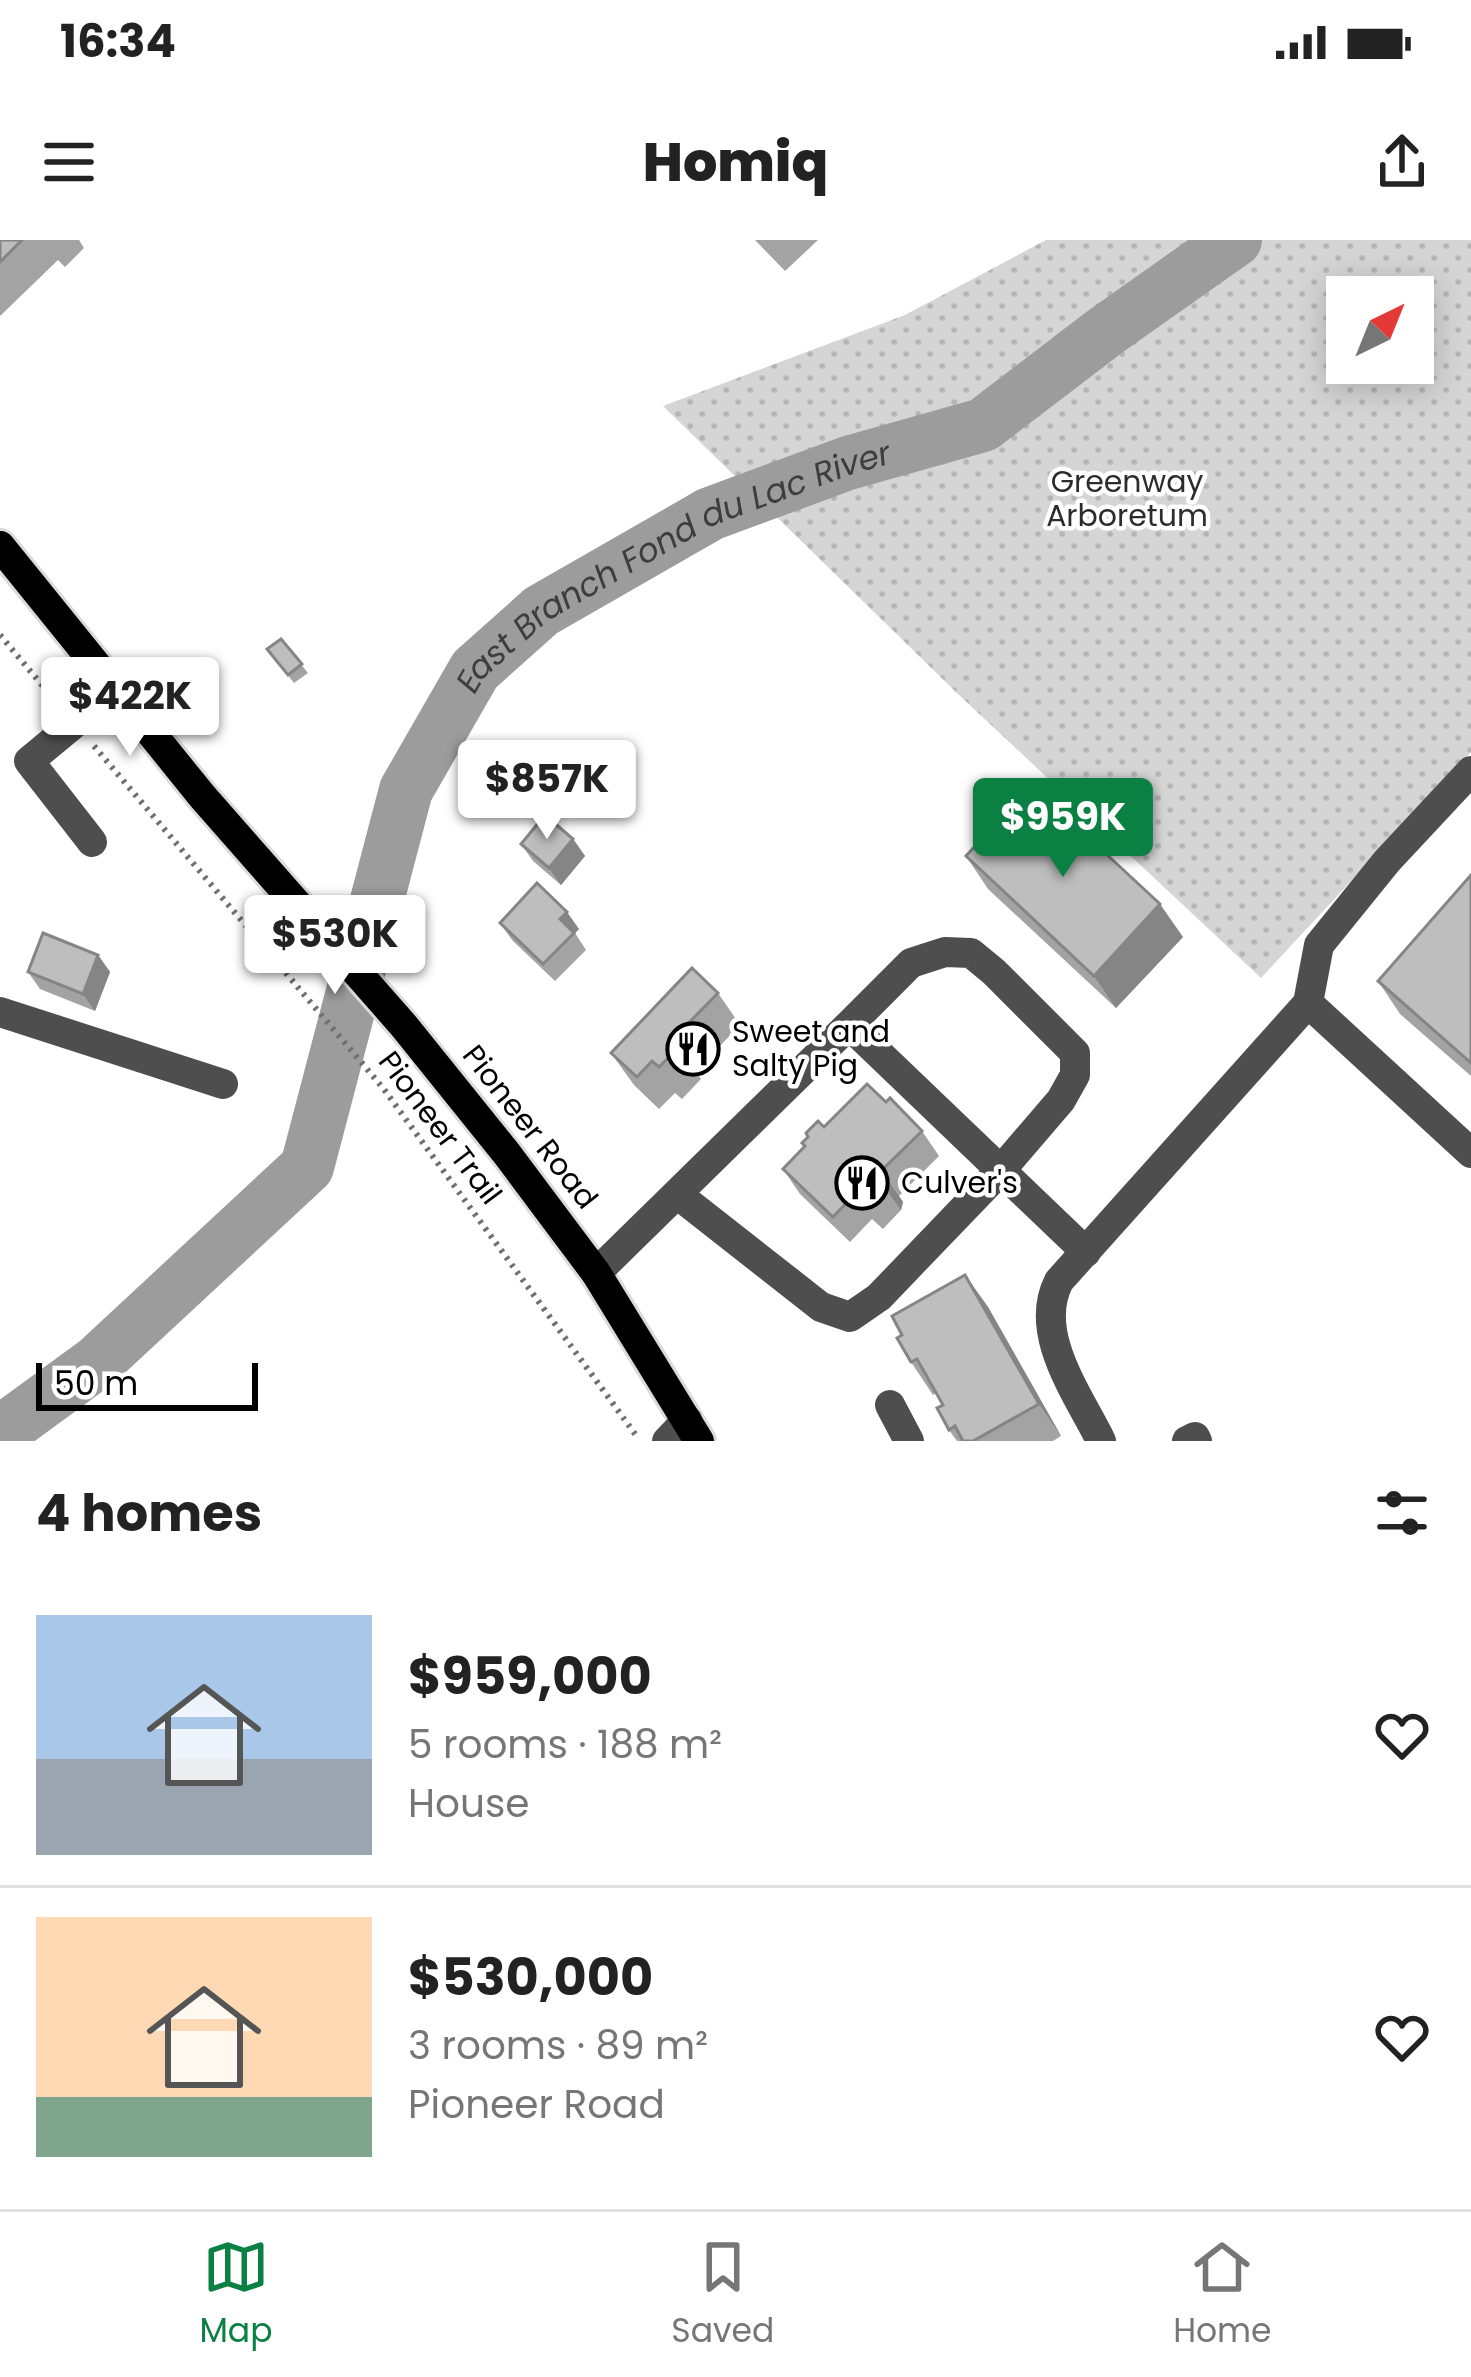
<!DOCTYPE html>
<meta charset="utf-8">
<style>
:root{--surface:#fff;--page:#f6f6f6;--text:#222;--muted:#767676;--line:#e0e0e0;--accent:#0b8043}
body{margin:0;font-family:Poppins,sans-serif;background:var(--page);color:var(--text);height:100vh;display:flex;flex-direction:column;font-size:45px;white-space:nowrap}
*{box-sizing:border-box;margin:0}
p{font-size:39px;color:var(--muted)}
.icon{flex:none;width:66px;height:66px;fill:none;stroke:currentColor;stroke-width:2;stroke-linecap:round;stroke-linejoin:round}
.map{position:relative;height:1201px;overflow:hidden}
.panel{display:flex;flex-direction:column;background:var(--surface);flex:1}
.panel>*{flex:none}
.needle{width:78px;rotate:43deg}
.fabs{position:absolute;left:1326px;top:36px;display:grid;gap:24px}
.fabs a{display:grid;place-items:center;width:108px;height:108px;border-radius:0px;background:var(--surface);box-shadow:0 6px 30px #0003;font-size:60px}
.scale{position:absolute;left:36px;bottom:30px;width:222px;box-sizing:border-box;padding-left:12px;border:6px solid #000;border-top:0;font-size:33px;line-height:42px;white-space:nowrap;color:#000;-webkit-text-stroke:9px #fff;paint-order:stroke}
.price{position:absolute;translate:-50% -102px;padding:0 27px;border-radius:12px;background:#fff;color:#222;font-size:39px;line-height:78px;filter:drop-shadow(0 3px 6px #0008)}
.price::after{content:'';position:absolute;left:50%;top:72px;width:36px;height:27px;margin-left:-18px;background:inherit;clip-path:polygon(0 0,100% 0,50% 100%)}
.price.selected{background:var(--accent);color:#fff}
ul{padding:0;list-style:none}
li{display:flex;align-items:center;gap:36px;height:300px;padding:0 36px}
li+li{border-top:3px solid var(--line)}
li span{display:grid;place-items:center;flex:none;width:336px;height:240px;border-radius:0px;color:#555}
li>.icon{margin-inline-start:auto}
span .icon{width:144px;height:144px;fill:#fffc;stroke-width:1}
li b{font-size:51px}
h2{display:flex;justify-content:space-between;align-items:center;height:144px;padding:0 36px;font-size:51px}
.status{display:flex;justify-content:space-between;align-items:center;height:84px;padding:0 60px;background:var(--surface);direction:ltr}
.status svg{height:33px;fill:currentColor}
header{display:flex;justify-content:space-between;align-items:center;height:156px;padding:0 36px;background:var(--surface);font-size:54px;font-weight:800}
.menu{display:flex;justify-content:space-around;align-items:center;height:168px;border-top:3px solid var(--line);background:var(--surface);font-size:33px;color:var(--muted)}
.menu a{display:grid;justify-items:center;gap:6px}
.menu .selected{color:var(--accent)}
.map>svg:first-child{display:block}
.grass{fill:url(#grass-dots);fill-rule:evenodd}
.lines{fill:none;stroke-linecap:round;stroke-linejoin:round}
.river{stroke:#9c9c9c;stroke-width:54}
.major-casing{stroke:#dbdbdb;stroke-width:36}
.path{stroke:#707070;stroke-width:6;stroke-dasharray:3 6;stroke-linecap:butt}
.minor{stroke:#4e4e4e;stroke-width:30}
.major{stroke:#000;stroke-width:30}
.wall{fill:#a3a3a3}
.shaded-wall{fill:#858585}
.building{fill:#bebebe;stroke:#858585;stroke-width:3}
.labels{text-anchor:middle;stroke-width:9;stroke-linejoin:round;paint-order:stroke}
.park-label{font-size:30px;fill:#2c2c2c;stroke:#fff}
.poi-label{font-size:30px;fill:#000;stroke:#fff;text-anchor:start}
.street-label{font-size:30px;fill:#000;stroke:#fff}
.water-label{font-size:33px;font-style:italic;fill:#3d3d3d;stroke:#fff}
</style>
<div class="status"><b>16:34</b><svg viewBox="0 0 49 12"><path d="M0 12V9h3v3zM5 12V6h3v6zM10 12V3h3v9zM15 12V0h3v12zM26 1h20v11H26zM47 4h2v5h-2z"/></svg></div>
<header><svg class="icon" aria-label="menu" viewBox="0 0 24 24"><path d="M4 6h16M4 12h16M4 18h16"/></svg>Homiq<svg class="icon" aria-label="share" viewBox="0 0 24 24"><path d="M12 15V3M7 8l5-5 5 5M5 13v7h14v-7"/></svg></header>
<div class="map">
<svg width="1471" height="1201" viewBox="0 0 1471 1201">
<defs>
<pattern id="grass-dots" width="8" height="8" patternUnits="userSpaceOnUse" patternTransform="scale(3)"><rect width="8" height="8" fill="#d5d5d5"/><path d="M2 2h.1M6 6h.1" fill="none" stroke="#b5b5b5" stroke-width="1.8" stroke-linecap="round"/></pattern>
</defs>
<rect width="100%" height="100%" fill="#fff"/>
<path class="grass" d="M1046 0H1471V512L1261 738 958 454 663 166 905 75ZM1347 57H1413V123H1347Z"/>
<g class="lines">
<path class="river" id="s1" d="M0 1193 97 1122 307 927 406 550 475 430 541 371 710 274 848 223 983 185 1106 91 1235 0"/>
<g class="major-casing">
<path id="major" d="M0 306 202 556 404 786 507 914 596 1033 699 1201"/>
</g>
<path class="path" d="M0 395 58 464
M94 506 383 848 638 1198"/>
<path class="minor" d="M92 602 29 521 116 449
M1308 763 1471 913
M0 772 223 844
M677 954 821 1067 850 1077 879 1057 1001 930 1061 860 1075 835V813L994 732 971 713 945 712 911 723 849 785
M596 1033 849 785 1086 1012
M890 1165 909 1201
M667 1201 687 1180
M1101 1201C1078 1154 1032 1093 1059 1041L1308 763 1319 705 1387 621 1471 531
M1187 1201 1195 1197 1197 1201"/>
<use href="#major" class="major"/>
</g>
<path class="wall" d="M0 0H79L84 8 65 27 58 20 0 76Z
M755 0H818L785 31Z
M281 399 308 433 294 443 267 409Z
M573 599 585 616 561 645 533 621 521 604Z
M966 616 1183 697 1116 768 988 649Z
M1471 635V836L1400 774 1378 741Z
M500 683 579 689 575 693 586 710 555 741 512 700Z
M98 715 110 732 95 771 40 749 28 732Z
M718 753 740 785 696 831 701 839 682 859 675 853 659 869 634 845 611 813Z
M886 862 922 891 939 916 899 956 903 962 901 970 883 989 872 979 850 1002 800 954 783 929 824 887Z
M965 1035 988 1067 1061 1196 1053 1201H957L949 1190 943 1165 936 1153 933 1155 911 1122 902 1095Z"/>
<path class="shaded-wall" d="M598 551 604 560 592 574 586 565Z
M573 599 585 616 561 645 549 628Z
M1160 664 1183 697 1116 768 1094 736Z
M567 672 579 689 575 693 560 679Z
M98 715 110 732 95 771 83 754Z
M881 931 903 962 901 970 883 945Z
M965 1035 988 1067 1061 1196 1039 1164Z"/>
<path class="building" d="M0 0H22L0 22Z
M281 399 302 424 288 435 267 409Z
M567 527 598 551 586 565 558 537Z
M1032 545 1160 664 1094 736 966 616Z
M545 575 573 599 549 628 521 604Z
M1471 635V823L1378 741Z
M537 643 567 672 560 679 574 693 543 724 500 683Z
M43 693 98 715 83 754 28 732Z
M692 728 718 753 672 800 679 807 659 827 652 821 637 837 611 813Z
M867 844 886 862 890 858 922 891 881 931 885 937 883 945 865 964 855 954 833 977 783 929 805 906 802 903 808 897 806 893 818 881 824 887Z
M965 1035 1039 1164 973 1201H963L955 1186 949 1190 937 1168 943 1165 917 1119 911 1122 897 1098 902 1095 892 1076Z"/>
<defs>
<g id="restaurant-ring" transform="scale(2.7)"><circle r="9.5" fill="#fff" stroke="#000" stroke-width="1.5"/><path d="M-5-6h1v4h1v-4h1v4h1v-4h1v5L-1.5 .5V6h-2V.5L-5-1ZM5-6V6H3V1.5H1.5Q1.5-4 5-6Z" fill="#000"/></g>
</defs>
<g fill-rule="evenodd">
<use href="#restaurant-ring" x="693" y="809"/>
<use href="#restaurant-ring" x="862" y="943"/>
</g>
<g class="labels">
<g class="park-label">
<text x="1127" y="252">Greenway<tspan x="1127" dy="34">Arboretum</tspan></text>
</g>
<g class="poi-label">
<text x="732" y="802">Sweet and<tspan x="732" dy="34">Salty Pig</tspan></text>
<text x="901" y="953">Culver's</text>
</g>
<g class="street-label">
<text transform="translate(530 887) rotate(52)" y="10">Pioneer Road</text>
<text transform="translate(440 888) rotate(53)" y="10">Pioneer Trail</text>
</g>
<g class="water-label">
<text dy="12" stroke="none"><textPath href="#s1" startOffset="1161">East Branch Fond du Lac River</textPath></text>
</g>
</g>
</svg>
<div class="fabs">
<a><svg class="needle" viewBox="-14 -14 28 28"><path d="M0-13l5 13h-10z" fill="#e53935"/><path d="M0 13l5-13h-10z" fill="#767676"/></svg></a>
</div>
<div class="scale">50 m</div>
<b class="price" style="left:130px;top:519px">$422K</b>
<b class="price" style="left:547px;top:602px">$857K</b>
<b class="price selected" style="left:1063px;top:640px">$959K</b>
<b class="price" style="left:335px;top:757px">$530K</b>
</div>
<section class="panel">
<h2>4 homes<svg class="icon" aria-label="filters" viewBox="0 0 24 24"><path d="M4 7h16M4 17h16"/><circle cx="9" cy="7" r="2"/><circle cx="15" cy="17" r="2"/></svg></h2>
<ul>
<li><span style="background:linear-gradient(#a9c7e8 60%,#9aa5b1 0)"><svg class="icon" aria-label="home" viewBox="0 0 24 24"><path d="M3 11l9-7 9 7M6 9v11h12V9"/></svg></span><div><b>$959,000</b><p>5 rooms · 188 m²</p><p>House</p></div><svg class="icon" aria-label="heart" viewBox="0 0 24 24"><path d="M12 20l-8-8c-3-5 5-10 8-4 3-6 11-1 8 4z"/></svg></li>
<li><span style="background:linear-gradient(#ffd9b3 75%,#7fa58c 0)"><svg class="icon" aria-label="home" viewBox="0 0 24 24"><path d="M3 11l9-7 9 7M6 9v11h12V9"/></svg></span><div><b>$530,000</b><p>3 rooms · 89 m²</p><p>Pioneer Road</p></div><svg class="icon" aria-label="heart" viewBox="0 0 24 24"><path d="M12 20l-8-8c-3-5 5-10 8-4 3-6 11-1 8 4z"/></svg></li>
</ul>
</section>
<nav class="menu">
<a class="selected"><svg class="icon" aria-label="map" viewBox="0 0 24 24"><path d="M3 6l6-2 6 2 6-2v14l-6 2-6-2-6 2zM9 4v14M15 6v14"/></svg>Map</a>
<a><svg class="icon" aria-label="saved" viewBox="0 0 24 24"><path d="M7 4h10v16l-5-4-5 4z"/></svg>Saved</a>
<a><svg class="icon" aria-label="home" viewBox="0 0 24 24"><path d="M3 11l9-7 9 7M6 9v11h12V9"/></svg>Home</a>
</nav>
